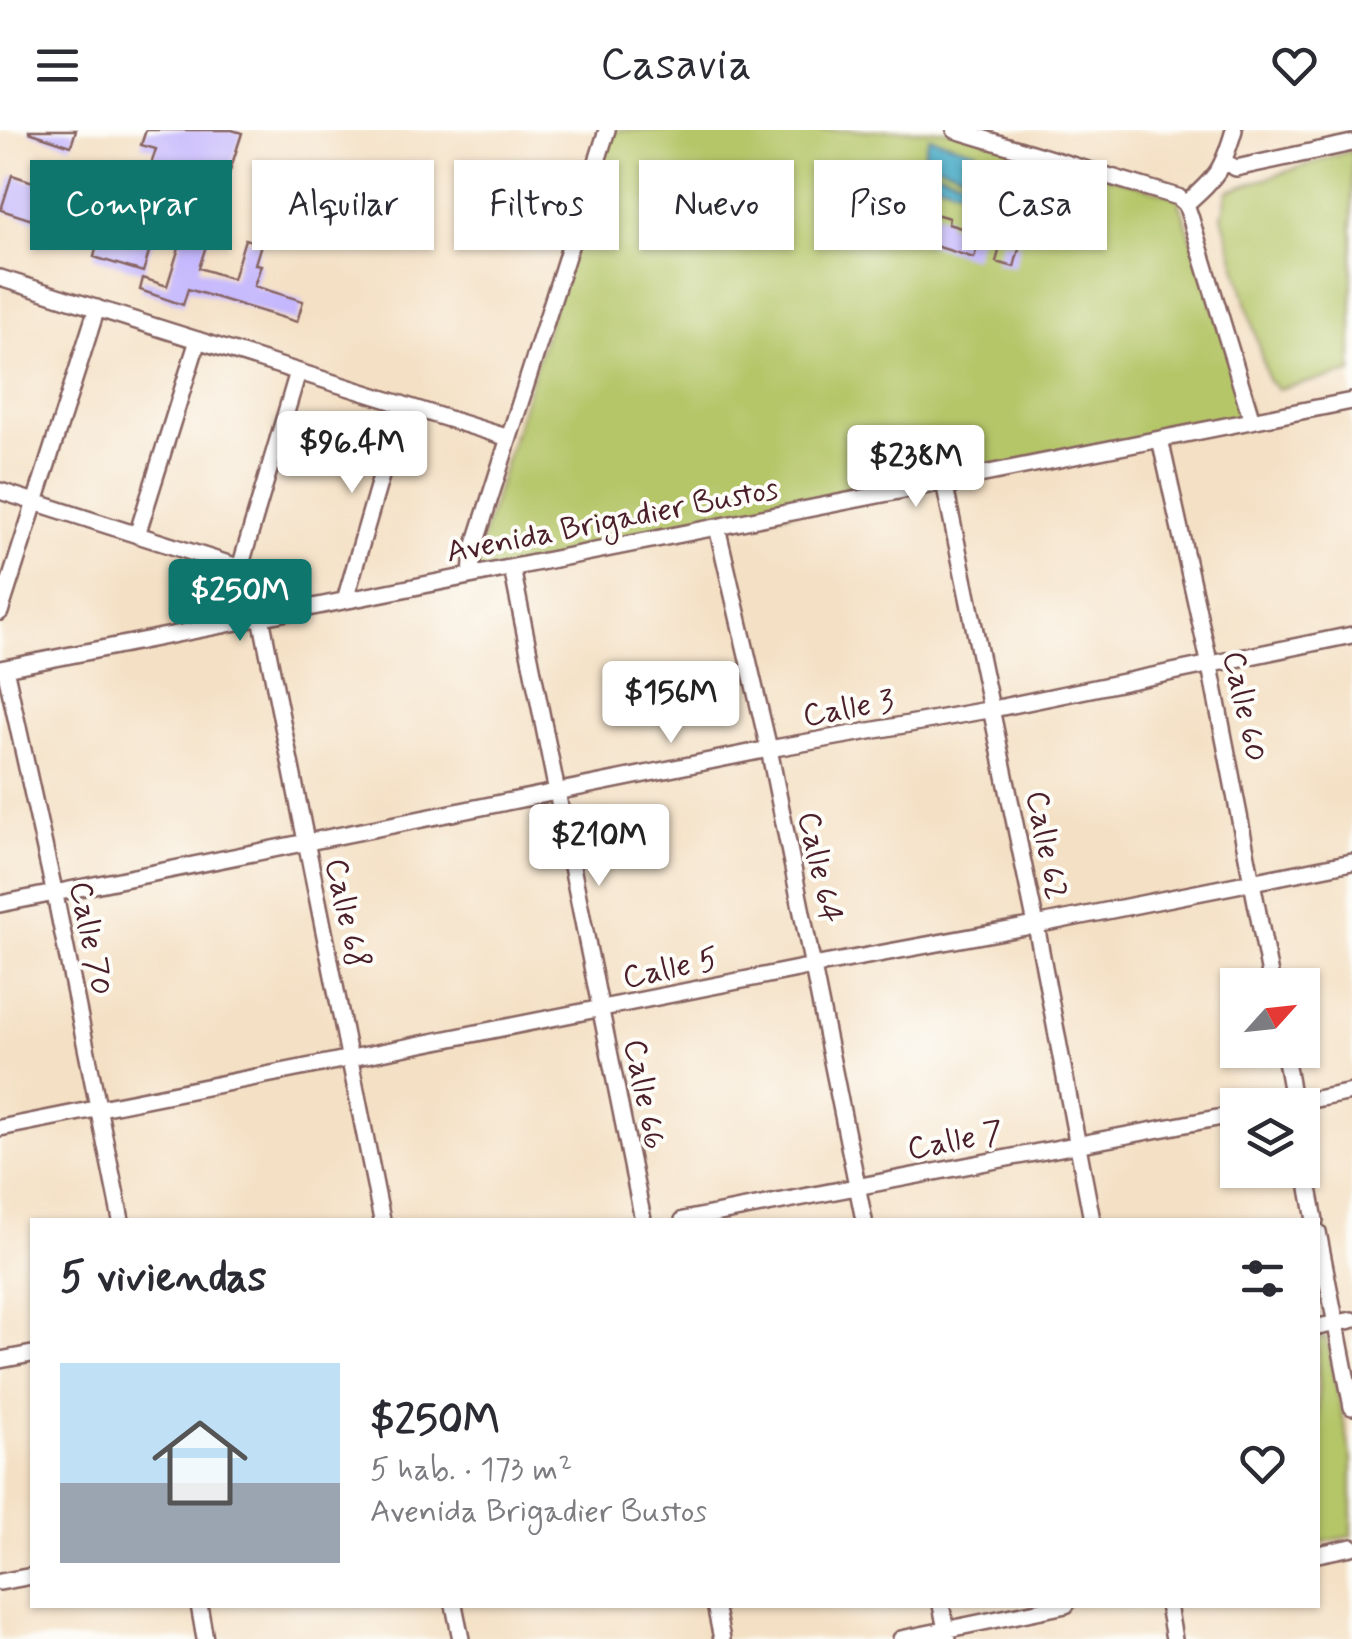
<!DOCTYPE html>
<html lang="es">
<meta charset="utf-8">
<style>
:root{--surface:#fff;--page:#f2f2f3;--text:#2b2b33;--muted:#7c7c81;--line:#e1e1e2;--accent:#0f766e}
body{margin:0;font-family:Mynerve,sans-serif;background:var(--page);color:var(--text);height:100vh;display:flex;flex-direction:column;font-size:38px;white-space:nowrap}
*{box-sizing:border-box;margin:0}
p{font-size:32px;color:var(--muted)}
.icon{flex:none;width:55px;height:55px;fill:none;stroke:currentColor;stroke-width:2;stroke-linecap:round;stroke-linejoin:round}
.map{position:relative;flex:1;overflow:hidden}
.sheet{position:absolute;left:30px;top:1088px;width:1290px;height:390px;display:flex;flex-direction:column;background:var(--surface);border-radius:0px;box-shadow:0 2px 8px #0004}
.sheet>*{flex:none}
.hud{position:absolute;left:30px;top:30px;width:1292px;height:90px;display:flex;gap:20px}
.needle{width:65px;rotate:63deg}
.tools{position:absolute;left:1220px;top:838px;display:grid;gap:20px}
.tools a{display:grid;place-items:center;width:100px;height:100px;border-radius:0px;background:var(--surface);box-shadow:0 2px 8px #0004;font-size:50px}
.price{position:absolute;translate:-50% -85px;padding:0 22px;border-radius:10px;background:#fff;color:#222;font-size:32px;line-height:65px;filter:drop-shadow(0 2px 5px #0008)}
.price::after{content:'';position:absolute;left:50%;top:60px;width:30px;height:22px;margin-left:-15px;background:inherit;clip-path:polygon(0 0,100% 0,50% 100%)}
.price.current{background:var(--accent);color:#fff}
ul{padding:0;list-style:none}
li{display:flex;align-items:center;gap:30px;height:250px;padding:0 30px}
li+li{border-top:2px solid var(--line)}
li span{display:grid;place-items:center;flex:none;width:280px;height:200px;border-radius:0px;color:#555}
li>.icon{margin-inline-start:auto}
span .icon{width:120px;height:120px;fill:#fffc;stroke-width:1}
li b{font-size:42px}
h2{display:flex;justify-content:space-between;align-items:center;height:120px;padding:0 30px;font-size:42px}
.tag{padding:0 35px;border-radius:0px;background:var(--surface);box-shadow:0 2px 8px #0004;font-size:35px;line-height:90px}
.tag.current{background:var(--accent);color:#fff}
header{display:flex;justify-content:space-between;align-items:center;height:130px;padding:0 30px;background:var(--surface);font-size:45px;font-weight:600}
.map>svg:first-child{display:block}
.green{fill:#b5c669;stroke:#80724a;stroke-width:2.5}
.water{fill:#46aac6;stroke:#486478;stroke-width:2.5}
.building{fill:#c5b7fd}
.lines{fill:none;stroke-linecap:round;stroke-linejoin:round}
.minor-casing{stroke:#866361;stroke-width:20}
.minor{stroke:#fff;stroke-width:15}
.labels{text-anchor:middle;stroke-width:8;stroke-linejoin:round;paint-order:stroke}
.street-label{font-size:32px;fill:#4a1f2b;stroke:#fdfcf7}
</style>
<header><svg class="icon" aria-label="menu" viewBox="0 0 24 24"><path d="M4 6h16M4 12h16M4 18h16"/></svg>Casavia<svg class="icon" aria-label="heart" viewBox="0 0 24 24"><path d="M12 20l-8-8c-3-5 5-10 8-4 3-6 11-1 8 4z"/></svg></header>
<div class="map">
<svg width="1352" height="1509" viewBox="0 0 1352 1509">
<rect width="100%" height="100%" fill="#fdfcf7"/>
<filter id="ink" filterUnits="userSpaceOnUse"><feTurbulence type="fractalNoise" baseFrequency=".01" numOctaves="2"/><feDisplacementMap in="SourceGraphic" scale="20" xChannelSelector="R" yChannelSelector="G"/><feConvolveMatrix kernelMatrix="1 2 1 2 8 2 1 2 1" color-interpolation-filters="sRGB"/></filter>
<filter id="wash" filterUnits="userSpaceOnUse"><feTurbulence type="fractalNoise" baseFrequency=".0048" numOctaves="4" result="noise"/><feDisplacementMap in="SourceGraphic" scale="40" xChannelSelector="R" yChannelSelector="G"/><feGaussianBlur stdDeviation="2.25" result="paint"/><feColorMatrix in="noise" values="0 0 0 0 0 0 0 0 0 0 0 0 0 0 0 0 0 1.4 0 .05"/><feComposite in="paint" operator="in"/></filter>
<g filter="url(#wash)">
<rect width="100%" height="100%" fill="#f4e0c4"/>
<path class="green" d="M608 0H955L1178 67 1252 291 471 445Z
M1352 20V243L1277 259 1268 250 1222 86 1228 61Z
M1326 1207 1352 1330V1406L1318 1413V1209Z"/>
<path class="water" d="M929 7 977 21 970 45 922 31Z
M921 37 968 51V60L965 61 918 47Z"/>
<g id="blocks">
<path class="building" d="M29 0H76L71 16 29 2Z
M146 0H232L242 3 199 138 233 149 245 109 261 114 255 134 261 135 254 156 303 171 297 192 188 159 183 175 140 160 143 148 167 156 181 111 147 100 156 73 140 68 156 19 141 15Z
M12 45 33 52 35 48 77 62 76 66 110 76 106 90 154 106 143 142 94 127 98 111 1 80Z
M884 74 923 86 925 81 949 88 948 94 981 104 974 128 877 98Z
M1002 110 1020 115 1014 137 996 132Z"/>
</g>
</g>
<g filter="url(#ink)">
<use href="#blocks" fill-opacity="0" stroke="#866361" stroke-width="2.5"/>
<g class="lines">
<g class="minor-casing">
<path id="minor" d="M955 0 1178 67 1186 74 1190 86 1252 291
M1224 32 1236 38 1352 13
M1186 74C1217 46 1222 41 1234 0
M0 148 509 308
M1160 309 1210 536 1272 855
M944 352 1036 795 1092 1090
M0 361 241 438
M717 397 769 619 864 1090
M137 405 198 210
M512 438 643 1090
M471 445 473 421 607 0
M345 470 402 274
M0 482 97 178
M261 487 382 1090
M223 495 298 242
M5 538 55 765 121 1090
M0 539 1352 271
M0 774 769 619 993 579 1352 505
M1284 920 1294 975
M1285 975 1352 962
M0 998 813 836 1036 795 1352 732
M1302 1021 1315 1090
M683 1090 1238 984
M1318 1102 1352 1277
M1318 1197 1352 1190
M0 1230 32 1224
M1318 1424 1352 1417
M0 1452 32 1446
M199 1475 205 1509
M454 1475 461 1509
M715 1475 722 1509
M941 1475 948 1509
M1168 1475 1174 1509
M901 1509 1066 1475"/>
</g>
<use href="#minor" class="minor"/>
</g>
</g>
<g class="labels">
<g class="street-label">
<text transform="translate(612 389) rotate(-11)" y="11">Avenida Brigadier Bustos</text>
<text transform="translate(1246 576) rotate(78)" y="11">Calle 60</text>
<text transform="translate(848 577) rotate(-10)" y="11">Calle 3</text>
<text transform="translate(1048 715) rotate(79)" y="11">Calle 62</text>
<text transform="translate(821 737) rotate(78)" y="11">Calle 64</text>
<text transform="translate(348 783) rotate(78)" y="11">Calle 68</text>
<text transform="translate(92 808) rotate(79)" y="11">Calle 70</text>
<text transform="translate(670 837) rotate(-12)" y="11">Calle 5</text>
<text transform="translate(646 964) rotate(79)" y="11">Calle 66</text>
<text transform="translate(955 1009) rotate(-11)" y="11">Calle 7</text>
</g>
</g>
</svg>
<div class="tools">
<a><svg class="needle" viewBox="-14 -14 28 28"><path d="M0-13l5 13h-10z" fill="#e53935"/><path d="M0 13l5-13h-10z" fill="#7c7c81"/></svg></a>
<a><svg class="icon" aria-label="layers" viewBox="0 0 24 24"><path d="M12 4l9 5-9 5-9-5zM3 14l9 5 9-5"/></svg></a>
</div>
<b class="price" style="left:352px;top:366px">$96.4M</b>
<b class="price" style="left:916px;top:380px">$238M</b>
<b class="price current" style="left:240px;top:514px">$250M</b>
<b class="price" style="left:671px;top:616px">$156M</b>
<b class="price" style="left:599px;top:759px">$210M</b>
<div class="hud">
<a class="tag current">Comprar</a>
<a class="tag">Alquilar</a>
<a class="tag">Filtros</a>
<a class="tag">Nuevo</a>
<a class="tag">Piso</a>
<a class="tag">Casa</a>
</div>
<section class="sheet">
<h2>5 viviendas<svg class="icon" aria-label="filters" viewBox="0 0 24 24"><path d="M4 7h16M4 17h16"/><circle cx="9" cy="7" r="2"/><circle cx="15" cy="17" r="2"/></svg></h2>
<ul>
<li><span style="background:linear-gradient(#bfe0f5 60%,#9aa5b1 0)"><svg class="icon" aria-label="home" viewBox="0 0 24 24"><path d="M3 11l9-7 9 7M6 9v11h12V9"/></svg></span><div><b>$250M</b><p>5 hab. · 173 m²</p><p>Avenida Brigadier Bustos</p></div><svg class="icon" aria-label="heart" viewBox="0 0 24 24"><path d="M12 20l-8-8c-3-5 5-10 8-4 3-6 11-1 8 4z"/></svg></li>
</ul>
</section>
</div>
